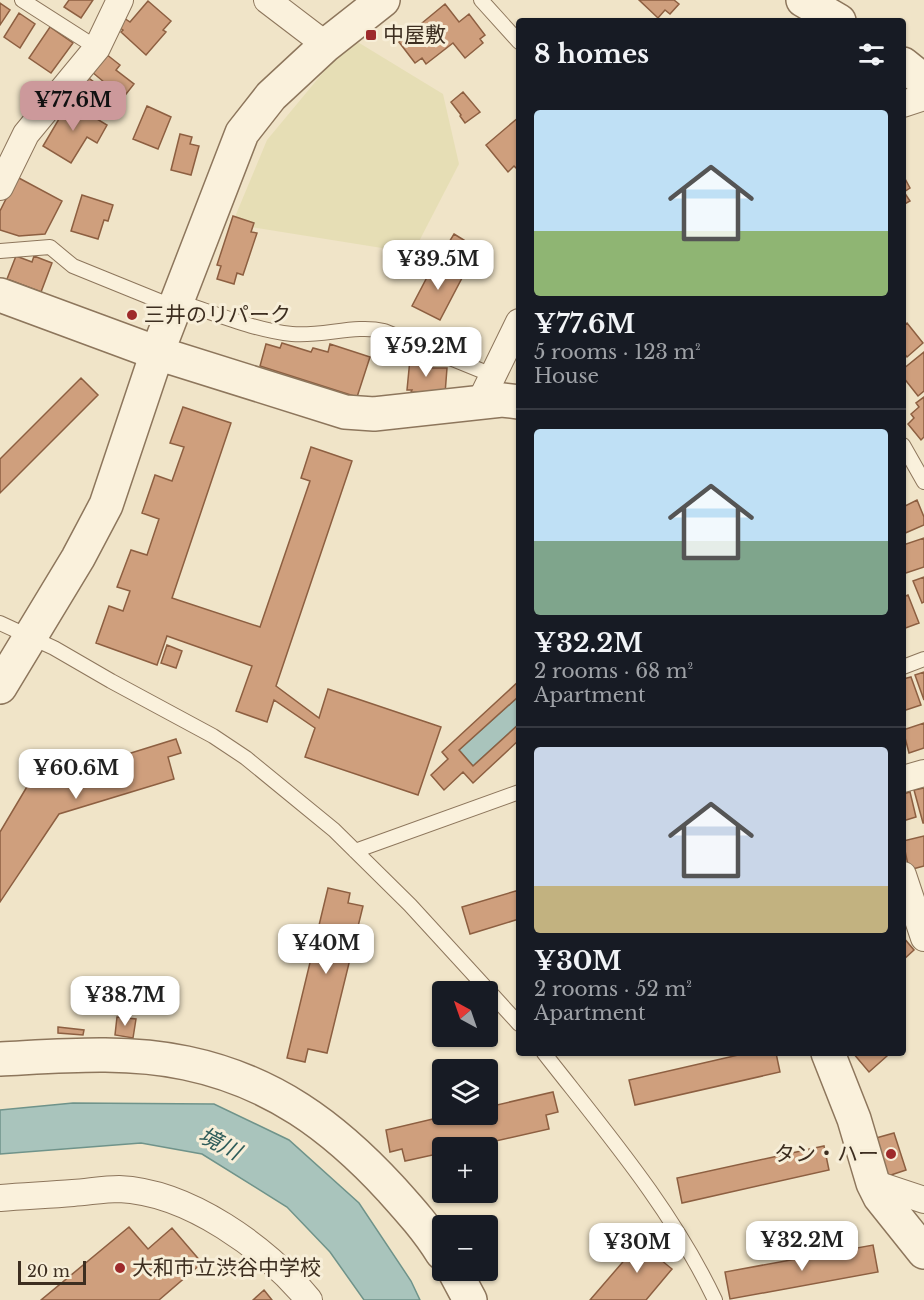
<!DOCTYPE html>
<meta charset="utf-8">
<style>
:root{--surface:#171b24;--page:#20242c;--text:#f1f3f6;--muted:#9ea1a6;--line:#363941;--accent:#cc999b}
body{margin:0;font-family:"Libre Baskerville","Noto Sans JP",serif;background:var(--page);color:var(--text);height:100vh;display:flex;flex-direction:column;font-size:22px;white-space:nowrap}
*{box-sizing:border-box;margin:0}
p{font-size:20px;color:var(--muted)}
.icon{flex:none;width:33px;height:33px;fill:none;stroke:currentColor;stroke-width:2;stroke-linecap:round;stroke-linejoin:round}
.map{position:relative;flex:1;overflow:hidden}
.panel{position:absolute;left:516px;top:18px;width:390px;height:1038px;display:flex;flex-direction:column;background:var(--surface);border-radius:6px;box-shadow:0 2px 4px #0004}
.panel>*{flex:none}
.needle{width:39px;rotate:320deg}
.controls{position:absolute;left:432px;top:981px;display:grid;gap:12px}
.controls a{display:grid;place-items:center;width:66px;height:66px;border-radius:6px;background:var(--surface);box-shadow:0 2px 4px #0004;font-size:30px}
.scale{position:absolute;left:18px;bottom:15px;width:68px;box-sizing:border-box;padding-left:6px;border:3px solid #3d2e20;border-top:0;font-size:16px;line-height:21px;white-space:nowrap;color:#3d2e20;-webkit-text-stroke:4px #f7eed8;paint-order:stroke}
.price{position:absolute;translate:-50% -51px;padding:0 14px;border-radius:12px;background:#fff;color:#222;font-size:20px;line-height:39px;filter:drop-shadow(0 2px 3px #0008)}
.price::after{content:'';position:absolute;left:50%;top:36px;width:18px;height:14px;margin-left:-9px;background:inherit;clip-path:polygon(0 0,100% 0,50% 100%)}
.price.active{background:var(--accent);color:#111}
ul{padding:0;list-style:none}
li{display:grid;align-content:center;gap:12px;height:318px;padding:0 18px}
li+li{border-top:2px solid var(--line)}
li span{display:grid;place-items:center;height:186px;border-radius:6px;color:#555}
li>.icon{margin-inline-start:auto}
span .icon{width:108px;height:108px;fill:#fffc;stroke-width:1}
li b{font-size:26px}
h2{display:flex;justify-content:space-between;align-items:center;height:72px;padding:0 18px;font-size:26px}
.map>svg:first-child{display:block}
.farmland{fill:#e6deb5}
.water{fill:#a9c4bc;stroke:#6f938a;stroke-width:1.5}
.building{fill:#cf9f7d;stroke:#8d5f41;stroke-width:1.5}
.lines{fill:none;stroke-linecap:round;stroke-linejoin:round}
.service-casing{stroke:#8d765c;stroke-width:16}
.minor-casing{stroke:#8d765c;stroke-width:28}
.tertiary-casing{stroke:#8d765c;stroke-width:36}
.service{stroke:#faf1dc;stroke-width:14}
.minor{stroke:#faf1dc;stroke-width:26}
.tertiary{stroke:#faf1dc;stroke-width:33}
.poi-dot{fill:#9e2a2b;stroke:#f7eed8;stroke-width:2}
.labels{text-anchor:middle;stroke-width:6;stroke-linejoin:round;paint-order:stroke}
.poi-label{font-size:21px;fill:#3d2e20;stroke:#f7eed8;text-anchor:start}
.water-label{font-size:22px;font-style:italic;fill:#2f5d5a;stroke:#f7eed8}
</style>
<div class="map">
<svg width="924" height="1300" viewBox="0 0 924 1300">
<rect width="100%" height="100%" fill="#f0e4c8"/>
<path class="farmland" d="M356 41 443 94 459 164 413 253 232 224 267 140 326 69Z"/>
<path class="water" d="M519 696V724L473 766 459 750Z
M73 1103 214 1104 289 1140 359 1203 411 1281 420 1300H364L330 1252 287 1207 202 1154 141 1143 0 1154V1110Z"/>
<path class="building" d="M69 0H93L81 18 64 7Z
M639 0H674L679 4 670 14 665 10 658 18Z
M148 1 171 21 163 30 166 32 146 55 121 32 123 30 117 26 124 18 130 22Z
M0 3 10 10 0 25Z
M445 4 459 22 469 14 485 35 480 39 483 43 465 58 453 43 426 64 422 58 415 63 399 42Z
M19 13 35 24 20 48 4 37Z
M50 27 73 43 51 73 29 58Z
M106 54 120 65 116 70 134 84 123 98 92 72Z
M86 76 106 91 90 111 70 95Z
M463 92 480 112 465 123 460 116 461 115 451 102Z
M69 102 107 125 97 143 87 137 71 163 43 146Z
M147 106 171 117 158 149 133 139Z
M519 117V167L517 169 514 166 508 172 486 145Z
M180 134 192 137 190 144 199 146 191 175 171 170Z
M903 175 910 188 904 192 910 201 903 205Z
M17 177 62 201 45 234 19 236 0 230V211Z
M82 195 113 205 108 221 104 220 98 239 71 231Z
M233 216 254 223 251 232 257 233 243 275 237 273 234 284 217 279 221 266 217 265Z
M454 234 472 245 458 267 440 257Z
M16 256 32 262 34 256 52 263 41 292 7 279Z
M435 262 463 276 440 320 412 306Z
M907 323 923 343 907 357 903 352V327Z
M282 343 311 352 313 348 328 352 330 344 370 357 357 397 260 366 266 344 280 348Z
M924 352V391L918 396 903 377V369Z
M410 359 432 360V368H447L445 394 411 392 412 390H407Z
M81 378 98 395 0 493V459Z
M924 397V437L921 440 908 424 914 418 911 414 919 407 916 403Z
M183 407 231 423 172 598 260 627 310 481 301 478 311 447 352 461 276 686 319 718 328 689 441 727 418 795 305 757 315 728 274 700 267 722 236 711 252 666 167 636 157 665 96 643 109 606 123 611 130 591 117 587 131 550 147 555 159 519 142 513 155 475 172 481 184 447 170 443Z
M917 500 924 517V525L903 534V507Z
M924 538V567L903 574V545Z
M924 577V602L922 603 913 581Z
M908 595 919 623 903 629V597Z
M167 645 182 651 176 668 161 663Z
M924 672V700L915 675Z
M911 677 921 705 903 711V679Z
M519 681V696L459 750 473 766 519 724V740L473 783 463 772 444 790 431 775 448 759 442 752Z
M924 723V748L909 753 903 730Z
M176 739 181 753 168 757 174 779 59 814 0 902V832L28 785Z
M924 788V823H923L914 790Z
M910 792 916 817 903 821V794Z
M924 836V866L909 870 903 841Z
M328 888 350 893 348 903 363 906 327 1053 308 1049 305 1062 287 1058Z
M519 890V919L470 934 462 907Z
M903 937 914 950 903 960Z
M117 1017 136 1019 133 1038 115 1035Z
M58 1027 84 1030 83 1035 58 1033Z
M747 1053H776L780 1072 635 1105 629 1080Z
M853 1053H884L887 1056 869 1072Z
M553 1092 558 1112 546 1115 549 1129 465 1148H442V1153L405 1161 402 1149 390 1152 386 1130 454 1114H488V1107Z
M894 1133 906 1170 888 1176 876 1138Z
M824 1146 829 1170 682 1203 677 1178Z
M129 1227 148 1249 172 1228 202 1263 159 1300H41Z
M647 1234 668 1251 661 1260 672 1269 646 1300H590Z
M873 1245 878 1272 730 1299 725 1272Z
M264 1290 272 1300H253Z"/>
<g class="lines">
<g class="service-casing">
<path id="service" d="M22 0 97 48
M481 0 519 42
M0 251 50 247 73 266 174 307
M176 301C212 312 256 331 292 334 322 337 356 324 384 331L492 375
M903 445 924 482
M0 623 54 648 111 681 213 736 246 758 334 830 410 905 519 1024
M903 667 924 659
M355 851 519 792
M544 1053C605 1131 672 1209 715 1300"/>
</g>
<g class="minor-casing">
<path id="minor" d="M267 0 326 45
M903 104 924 97
M0 187 26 134 97 48 120 0
M479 404 519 322
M903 779 924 773
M903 875 924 938
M873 1183 924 1200
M0 1198C24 1196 49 1195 73 1193 88 1192 104 1189 119 1189 189 1192 266 1248 309 1300"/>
</g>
<g class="tertiary-casing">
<path id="tertiary" d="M803 0 839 21
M903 64 924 81
M0 295 157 353 345 412 374 414 502 400 519 402
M0 687 78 558 106 505 157 353 242 133 271 96 326 45 383 0
M828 1053 854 1119 873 1183 880 1197 924 1252
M0 1059C61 1056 125 1050 186 1063 272 1081 333 1126 391 1189 409 1209 428 1230 442 1253
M454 1270 470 1300"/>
</g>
<use href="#service" class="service"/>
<use href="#minor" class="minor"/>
<use href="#tertiary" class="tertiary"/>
</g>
<g class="poi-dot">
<rect x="365" y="29" width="12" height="12" rx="3"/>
<circle cx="132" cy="315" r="6"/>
<circle cx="891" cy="1154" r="6"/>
<circle cx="120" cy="1268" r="6"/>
</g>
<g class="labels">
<g class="poi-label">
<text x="383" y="42">中屋敷</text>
<text x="144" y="322">三井のリパーク</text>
<text x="879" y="1161" text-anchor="end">タン・ハー</text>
<text x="132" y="1275">大和市立渋谷中学校</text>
</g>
<g class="water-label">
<text transform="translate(220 1143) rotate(27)" y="8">境川</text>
</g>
</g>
</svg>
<div class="controls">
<a><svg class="needle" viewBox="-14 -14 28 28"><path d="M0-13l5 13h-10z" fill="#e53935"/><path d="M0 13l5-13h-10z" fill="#9ea1a6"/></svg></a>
<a><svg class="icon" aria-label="layers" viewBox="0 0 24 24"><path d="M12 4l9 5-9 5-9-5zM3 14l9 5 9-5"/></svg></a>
<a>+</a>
<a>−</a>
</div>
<div class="scale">20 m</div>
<b class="price active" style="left:73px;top:132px">¥77.6M</b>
<b class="price" style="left:438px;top:291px">¥39.5M</b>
<b class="price" style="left:426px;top:378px">¥59.2M</b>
<b class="price" style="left:76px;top:800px">¥60.6M</b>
<b class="price" style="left:326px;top:975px">¥40M</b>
<b class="price" style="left:125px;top:1027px">¥38.7M</b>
<b class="price" style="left:802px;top:1272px">¥32.2M</b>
<b class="price" style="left:637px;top:1274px">¥30M</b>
<section class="panel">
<h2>8 homes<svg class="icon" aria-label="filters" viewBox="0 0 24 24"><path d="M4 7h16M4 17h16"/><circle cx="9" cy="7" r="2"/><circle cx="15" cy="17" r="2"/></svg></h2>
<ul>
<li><span style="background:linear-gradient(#bfe0f5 65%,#8fb573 0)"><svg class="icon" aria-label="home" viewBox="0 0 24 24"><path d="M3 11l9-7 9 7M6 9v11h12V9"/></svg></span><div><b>¥77.6M</b><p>5 rooms · 123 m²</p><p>House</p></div></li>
<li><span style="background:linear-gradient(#bfe0f5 60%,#7fa58c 0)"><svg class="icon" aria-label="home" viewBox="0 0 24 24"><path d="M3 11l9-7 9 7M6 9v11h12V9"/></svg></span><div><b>¥32.2M</b><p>2 rooms · 68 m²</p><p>Apartment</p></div></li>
<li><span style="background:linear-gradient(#c9d6e8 75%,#c2b280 0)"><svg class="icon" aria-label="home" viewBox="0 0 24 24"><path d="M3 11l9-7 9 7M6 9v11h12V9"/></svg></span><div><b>¥30M</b><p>2 rooms · 52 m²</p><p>Apartment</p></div></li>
</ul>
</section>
</div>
